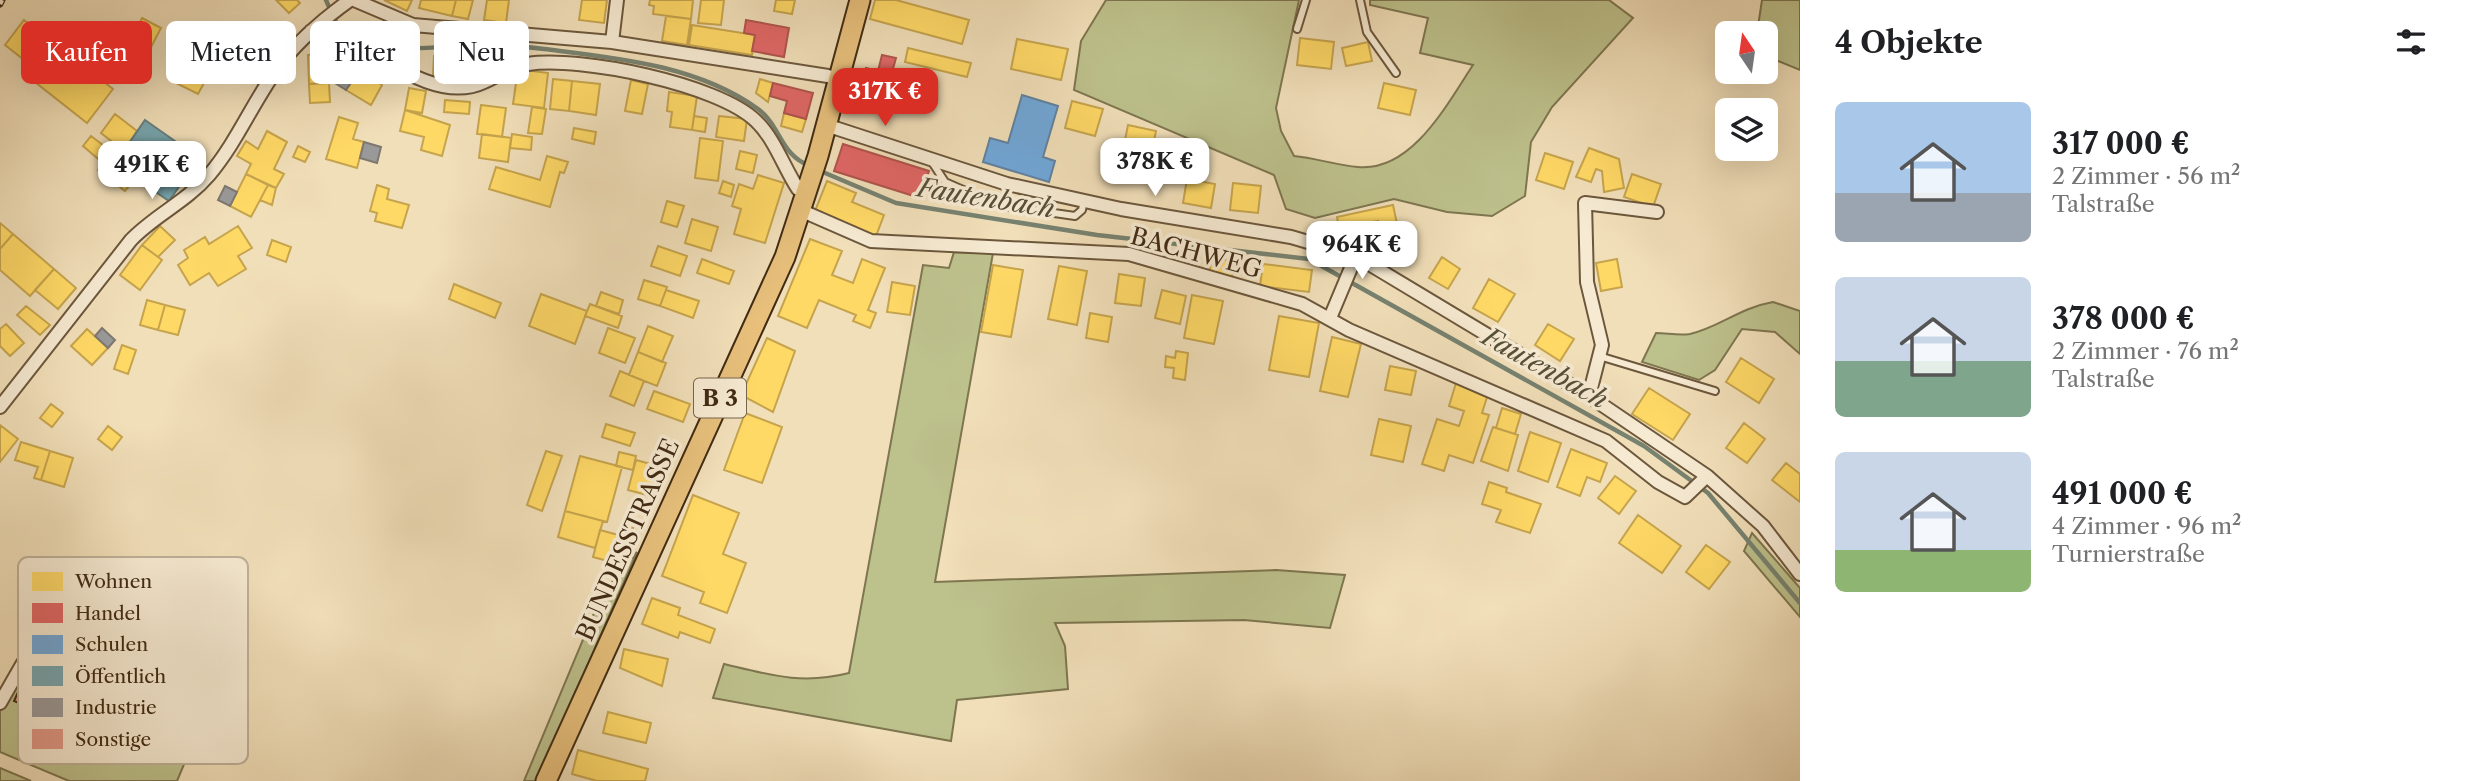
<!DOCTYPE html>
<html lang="de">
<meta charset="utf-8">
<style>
:root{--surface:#fff;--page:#f6f6f6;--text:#202124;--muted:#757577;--accent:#d93025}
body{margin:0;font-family:"Libre Caslon Text",serif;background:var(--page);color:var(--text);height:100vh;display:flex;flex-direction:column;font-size:26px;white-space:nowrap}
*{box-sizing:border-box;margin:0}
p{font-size:23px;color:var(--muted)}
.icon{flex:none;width:38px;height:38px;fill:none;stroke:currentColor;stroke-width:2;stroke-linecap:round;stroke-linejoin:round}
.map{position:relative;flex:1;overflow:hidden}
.sheet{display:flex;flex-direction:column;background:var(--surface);width:665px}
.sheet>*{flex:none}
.guide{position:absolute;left:21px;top:21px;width:665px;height:63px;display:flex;gap:14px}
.needle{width:46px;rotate:347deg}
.controls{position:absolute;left:1715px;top:21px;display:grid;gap:14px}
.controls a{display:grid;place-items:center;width:63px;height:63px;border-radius:10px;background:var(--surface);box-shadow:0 7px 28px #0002;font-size:35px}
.price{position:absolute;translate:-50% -60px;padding:0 16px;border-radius:14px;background:#fff;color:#222;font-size:23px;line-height:46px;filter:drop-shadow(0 2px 4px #0008)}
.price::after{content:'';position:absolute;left:50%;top:42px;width:21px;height:16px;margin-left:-10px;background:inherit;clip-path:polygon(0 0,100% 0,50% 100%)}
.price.current{background:var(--accent);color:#fff}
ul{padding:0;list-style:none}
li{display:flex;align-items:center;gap:21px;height:175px;padding:0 35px}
li span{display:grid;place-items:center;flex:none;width:196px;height:140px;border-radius:10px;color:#555}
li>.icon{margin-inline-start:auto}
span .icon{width:84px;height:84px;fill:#fffc;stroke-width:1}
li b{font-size:30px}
h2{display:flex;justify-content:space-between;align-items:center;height:84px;padding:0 35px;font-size:30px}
.chip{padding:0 24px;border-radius:10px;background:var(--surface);box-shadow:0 7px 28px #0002;font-size:24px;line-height:63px}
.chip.current{background:var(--accent);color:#fff}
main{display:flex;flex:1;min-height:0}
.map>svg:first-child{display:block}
.green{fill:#bdc18c;stroke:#7e7650;stroke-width:2}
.homes{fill:#ffd966;stroke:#c6a44d;stroke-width:2}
.shops{fill:#e06666;stroke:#b0544d;stroke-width:2}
.schools{fill:#6fa8dc;stroke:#6182a0;stroke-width:2}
.public{fill:#76a5af;stroke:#668080;stroke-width:2}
.industry{fill:#999;stroke:#7e7871;stroke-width:2}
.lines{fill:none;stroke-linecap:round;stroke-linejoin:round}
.stream{stroke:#778270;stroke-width:4.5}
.building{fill:#e19989;stroke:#402a13;stroke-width:2}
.lane-casing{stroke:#6c573c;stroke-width:10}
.street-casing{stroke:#6c573c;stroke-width:16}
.primary-casing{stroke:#402a13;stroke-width:23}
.lane{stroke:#f6ead2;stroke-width:6}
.street{stroke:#f6ead2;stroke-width:12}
.primary{stroke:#e8c07c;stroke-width:19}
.rail-casing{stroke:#402a13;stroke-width:7}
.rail{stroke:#f6ead2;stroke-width:4.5;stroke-dasharray:13;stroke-linecap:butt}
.labels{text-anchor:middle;stroke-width:7;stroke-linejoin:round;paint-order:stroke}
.shield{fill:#f6ead2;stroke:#77644c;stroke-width:2}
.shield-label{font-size:23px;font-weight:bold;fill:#402a13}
.street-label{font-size:24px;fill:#402a13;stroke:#f6ead2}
.water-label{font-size:26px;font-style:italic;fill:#574f3a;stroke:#f6ead2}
.key{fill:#f6ead2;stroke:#bfb099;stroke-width:2}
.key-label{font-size:19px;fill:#402a13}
</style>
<main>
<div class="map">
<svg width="1800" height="781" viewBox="0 0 1800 781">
<rect width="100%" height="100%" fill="#f1dfb9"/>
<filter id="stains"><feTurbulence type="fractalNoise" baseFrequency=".00286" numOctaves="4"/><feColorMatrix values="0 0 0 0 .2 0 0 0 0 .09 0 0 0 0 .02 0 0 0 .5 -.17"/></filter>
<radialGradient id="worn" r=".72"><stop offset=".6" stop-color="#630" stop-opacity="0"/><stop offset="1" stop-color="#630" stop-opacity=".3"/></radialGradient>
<path class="green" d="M1106 0H1299L1276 108 1281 131 1294 156C1315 158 1336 165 1358 167 1412 172 1447 104 1473 65L1420 53 1428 18 1370 5V0H1609L1633 18 1552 107 1531 142 1525 196 1492 216 1447 212 1394 199 1315 218 1286 209 1274 175 1074 90 1081 41Z
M1762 0H1800V70L1766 56V33H1757Z
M954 252 993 253 935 582 1276 570 1345 575 1330 628 1244 620 1055 623 1065 646 1068 689 957 700 951 741 713 698 724 664C770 675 802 685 849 673L923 265 949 268Z
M1773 302 1800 311V354L1775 332 1742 329 1715 370 1699 380 1642 362 1656 333C1667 333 1679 336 1690 334 1720 327 1739 308 1773 302Z
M1752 533 1800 588V617L1744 551Z
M637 552 537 781H524L602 594Z
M23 663 117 710 193 743 177 781H69L0 752V703Z
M0 768 31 781H0Z"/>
<path class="homes" d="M276 0H297L300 3 289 13Z
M384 0H412L407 11Z
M421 0H456L452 16 419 8Z
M456 0H473L468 19 452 16Z
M487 0H509L506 23 484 20Z
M582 0H607L604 23 579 20Z
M650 0H693L691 19 653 14 654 6 649 5Z
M701 0H724L721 25 698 23Z
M776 0H795L792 14 774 11Z
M875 0H896L969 20 962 44 870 19Z
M666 16 691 19 687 45 662 41Z
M142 18 161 28 142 65 123 55Z
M24 20 113 89 87 123 35 82 42 74 5 45Z
M217 22 234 26 232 31 249 35 245 52 212 44Z
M692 25 755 35 752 55 689 45Z
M199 31 214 40 210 59 215 62 204 83 178 70 182 62 171 56 179 42 191 48Z
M1300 38 1334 42 1331 69 1297 65Z
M1017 39 1068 49 1061 80 1011 69Z
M1368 42 1372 61 1346 66 1342 48Z
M908 48 971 63 967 77 905 62Z
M327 54 329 83 309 84 308 55Z
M434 56 464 57 462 78 433 76Z
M518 69 548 73 544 108 513 104Z
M178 70 204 83 198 94 172 81Z
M359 71 382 85 371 105 346 90Z
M553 79 572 81 569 111 550 109Z
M760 79 773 83 768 102 756 93Z
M631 80 648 84 642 114 625 111Z
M572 81 600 84 596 115 569 111Z
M329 83 330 102 310 103 309 84Z
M1384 83 1416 90 1410 115 1378 108Z
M409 88 426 91 422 113 405 110Z
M669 92 697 96 692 130 670 127 672 112 667 111Z
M445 100 470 102 469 114 444 112Z
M1072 101 1103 109 1095 136 1065 128Z
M481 105 506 108 502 137 477 134Z
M532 107 546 109 542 134 528 133Z
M405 110 450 125 442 156 421 150 424 137 400 131Z
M784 113 806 119 802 132 781 126Z
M115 114 137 131 124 151 101 133Z
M694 116 707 118 705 132 692 130Z
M719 116 747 119 744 141 716 137Z
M339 117 358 123 353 139 364 142 357 168 326 159Z
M1128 125 1156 131 1150 160 1122 155Z
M574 128 596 132 594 144 572 139Z
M267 131 287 142 274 169 284 174 276 188 246 174 251 164 237 156 246 141 258 149Z
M482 134 511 138 508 162 479 158Z
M512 134 532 137 531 150 510 148Z
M91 136 112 152 103 163 83 146Z
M700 138 723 141 718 181 695 178Z
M298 146 310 152 305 162 293 157Z
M1589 148 1619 159 1624 188 1604 192 1602 171 1596 169 1591 182 1576 177Z
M740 151 757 155 753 173 736 169Z
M112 152 139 173 125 191 98 170Z
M1545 153 1573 162 1564 189 1536 180Z
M547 156 568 162 564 173 560 172 550 207 489 189 496 167 540 180Z
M246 174 268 185 251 217 230 206Z
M1632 174 1661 184 1653 207 1624 197Z
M758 175 784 183 765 243 734 234 741 209 732 206 739 184 753 189Z
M1187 179 1215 184 1211 208 1183 203Z
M723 181 734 185 731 197 719 193Z
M827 181 856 193 852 202 884 215 876 236 815 211Z
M1233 183 1261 186 1258 213 1230 210Z
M268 185 276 188 272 205 260 200Z
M377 185 389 189 387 199 409 205 402 228 375 221 377 213 370 211Z
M667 201 684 206 677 227 661 222Z
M1393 205 1399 233 1381 236 1378 221 1339 229 1337 217Z
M692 219 718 227 711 251 685 243Z
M0 223 13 234 0 249Z
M160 226 175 240 158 257 142 245Z
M238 226 252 248 238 256 246 269 218 286 209 273 190 285 178 265 188 258 184 250 205 237 209 244Z
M13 234 54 269 30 296 0 270V249Z
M810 239 842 251 832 275 853 283 862 259 885 268 868 310 876 313 870 328 853 321 856 315 819 300 807 328 778 316Z
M272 240 291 247 286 262 267 255Z
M142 245 162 260 140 290 120 275Z
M658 246 687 256 680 276 651 266Z
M1212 257 1235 262 1232 277 1209 272Z
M1442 257 1460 269 1448 289 1429 278Z
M702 259 734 271 729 284 697 273Z
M1617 259 1622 287 1601 291 1596 263Z
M1263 264 1312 270 1309 292 1260 286Z
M993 265 1023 270 1011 337 981 332Z
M1059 266 1087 271 1077 325 1048 319Z
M54 269 76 288 58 309 35 290Z
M1119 274 1145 278 1141 306 1115 303Z
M1489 279 1515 294 1498 322 1473 308Z
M644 280 667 287 660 306 638 299Z
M892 282 915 286 910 315 887 312Z
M454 284 501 303 495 318 449 299Z
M666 290 699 301 693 318 660 306Z
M1162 290 1186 296 1180 324 1155 318Z
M601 292 623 300 619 314 596 306Z
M541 294 587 311 575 344 529 326Z
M1192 295 1223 301 1214 344 1184 338Z
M147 300 165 305 158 330 140 325Z
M590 304 622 316 618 328 585 316Z
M165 305 185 310 178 335 158 330Z
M26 306 50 325 40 335 17 315Z
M1090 313 1112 317 1108 342 1086 338Z
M1279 316 1319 323 1309 377 1269 370Z
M6 324 24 343 10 356 0 346V329Z
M1548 324 1574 339 1560 361 1535 345Z
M648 326 673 336 662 362 638 352Z
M608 328 635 338 625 363 599 353Z
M87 329 108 348 92 365 71 346Z
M1332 337 1361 344 1348 397 1320 391Z
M767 338 795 351 773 412 741 395Z
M122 345 136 350 128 374 114 369Z
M1176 351 1188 353 1185 380 1173 378 1174 368 1165 367 1166 356 1175 358Z
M638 352 666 363 657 386 629 375Z
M1741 358 1774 379 1759 403 1726 382Z
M1390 366 1416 371 1411 395 1385 390Z
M620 371 644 381 634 406 610 396Z
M1456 383 1488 394 1482 413 1489 415 1473 463 1449 455 1444 471 1422 464 1437 419 1459 426 1464 411 1449 406Z
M1649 388 1690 414 1673 440 1632 414Z
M654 391 690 404 683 422 647 409Z
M51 404 63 413 52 427 40 418Z
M1502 408 1521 414 1515 434 1496 428Z
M745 413 782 427 762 483 724 470Z
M1379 419 1411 426 1403 462 1371 455Z
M1744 423 1765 439 1747 463 1726 448Z
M606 424 635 433 630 446 602 437Z
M0 425 18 439 0 462Z
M108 426 122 437 112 450 98 439Z
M1493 427 1518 435 1508 471 1481 461Z
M1530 432 1561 443 1548 482 1518 471Z
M21 442 50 451 41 480 34 478 38 467 15 460Z
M1571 449 1607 463 1600 482 1587 477 1580 496 1557 487Z
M50 451 73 458 64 487 41 480Z
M546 451 562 456 542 511 527 505Z
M619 452 636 456 633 470 616 466Z
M580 456 622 467 607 522 565 511Z
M636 460 658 466 651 496 628 490Z
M1786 463 1800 474V502L1772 480Z
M1615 476 1636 491 1619 514 1598 498Z
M1489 482 1507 488 1506 492 1541 504 1530 533 1496 522 1501 510 1482 504Z
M693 495 739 513 723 554 746 563 727 613 700 603 704 592 662 576Z
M565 511 603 521 595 548 558 537Z
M1638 515 1681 546 1662 573 1619 543Z
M624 526 633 528 629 546 620 544Z
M600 530 622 536 615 563 593 557Z
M1706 545 1730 562 1709 589 1686 572Z
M652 598 680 608 678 615 715 629 710 643 680 632 678 638 642 624Z
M624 649 668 659 662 686 620 668Z
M608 712 651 723 646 743 603 733Z
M578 750 648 769 645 781H597L572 774Z"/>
<path class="shops" d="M746 20 789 28 784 57 752 51 755 35 744 33Z
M882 55 896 58 891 76 903 79 897 101 860 91 866 68 878 71Z
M773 83 813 93 806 119 784 113 787 101 770 96Z
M843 144 929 171 920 198 834 171Z"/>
<path class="schools" d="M1022 95 1058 106 1043 157 1055 161 1049 182 983 162 990 138 1008 143Z"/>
<path class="public" d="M145 120 199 158 169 201 150 188 160 173 125 149Z"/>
<path class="industry" d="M338 58 359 71 346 90 330 80 336 70 332 68Z
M364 142 381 147 377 163 360 158Z
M225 186 237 192 230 206 218 200Z
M102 328 115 340 108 348 95 336Z"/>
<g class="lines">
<path class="stream" d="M326 0C331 11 335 25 345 32 350 36 359 37 365 40 403 54 435 46 475 45 497 44 522 46 544 49 616 58 697 65 758 109 781 126 780 155 810 166
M818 170 896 203 1097 235 1309 259 1644 446 1708 493 1800 603"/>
</g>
<path class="building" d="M27 672 53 684 40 712 14 701Z"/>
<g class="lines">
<g class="lane-casing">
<path id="lane" d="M1360 0 1367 32 1396 73
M1297 29 1306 0
M932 162 945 182 998 205 1075 216 1082 210 1084 200
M1599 356 1715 391"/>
</g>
<g class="street-casing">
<path id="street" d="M354 0 413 25 612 42 828 76 838 80
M413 25 389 62C415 79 452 97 484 82 498 76 512 66 528 64 580 56 718 84 756 121 775 139 784 168 798 189L806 193
M311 31 389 62
M612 42 617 0
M826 125 1007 184 1121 209 1291 237 1356 256 1589 396 1707 476 1763 526 1800 574
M800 210 871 241 1129 254 1302 304 1349 330 1606 441 1658 482 1685 497 1707 476
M1330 318 1356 256
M1589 396 1602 345 1587 282 1585 203 1657 212
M0 407 131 240C155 215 186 202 209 175 238 141 255 97 282 62 302 37 325 18 350 0
M0 703 23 663"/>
</g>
<g class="primary-casing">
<path id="primary" d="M546 781 785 257 818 156 860 0"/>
</g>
<use href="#lane" class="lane"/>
<use href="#street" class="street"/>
<use href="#primary" class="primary"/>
<g class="rail-casing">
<path id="rail" d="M0 4 2 0"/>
</g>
<use href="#rail" class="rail"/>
</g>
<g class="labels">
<rect class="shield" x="694" y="378.5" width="52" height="39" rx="5"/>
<g class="shield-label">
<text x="720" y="406">B 3</text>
</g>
<g class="street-label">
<text transform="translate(1196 253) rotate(15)" y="8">BACHWEG</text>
<text transform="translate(628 540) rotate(-66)" y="8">BUNDESSTRASSE</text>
</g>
<g class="water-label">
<text transform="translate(986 198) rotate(9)" y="9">Fautenbach</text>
<text transform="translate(1545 368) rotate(29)" y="9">Fautenbach</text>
</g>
</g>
<rect x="18" y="557" width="230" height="207" rx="10" class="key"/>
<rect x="32" y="572" width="31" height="19" fill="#ffd966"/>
<rect x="32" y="603" width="31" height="20" fill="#e06666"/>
<rect x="32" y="635" width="31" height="19" fill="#6fa8dc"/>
<rect x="32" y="666" width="31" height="20" fill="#76a5af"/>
<rect x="32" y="698" width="31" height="19" fill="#999"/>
<rect x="32" y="729" width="31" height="20" fill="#e19989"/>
<g class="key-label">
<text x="75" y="588">Wohnen</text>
<text x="75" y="620">Handel</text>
<text x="75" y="651">Schulen</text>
<text x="75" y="683">Öffentlich</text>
<text x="75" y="714">Industrie</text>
<text x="75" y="746">Sonstige</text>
</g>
<rect width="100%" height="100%" filter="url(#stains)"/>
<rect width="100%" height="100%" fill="url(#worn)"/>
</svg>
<div class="controls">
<a><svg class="needle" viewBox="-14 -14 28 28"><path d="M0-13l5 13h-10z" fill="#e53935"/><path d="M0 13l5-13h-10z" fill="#757577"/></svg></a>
<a><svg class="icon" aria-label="layers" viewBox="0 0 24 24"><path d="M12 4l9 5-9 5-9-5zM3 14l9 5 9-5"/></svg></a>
</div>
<b class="price current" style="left:885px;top:128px">317K €</b>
<b class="price" style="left:1155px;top:198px">378K €</b>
<b class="price" style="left:152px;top:201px">491K €</b>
<b class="price" style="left:1362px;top:281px">964K €</b>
<div class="guide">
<a class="chip current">Kaufen</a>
<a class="chip">Mieten</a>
<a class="chip">Filter</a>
<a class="chip">Neu</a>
</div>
</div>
<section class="sheet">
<h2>4 Objekte<svg class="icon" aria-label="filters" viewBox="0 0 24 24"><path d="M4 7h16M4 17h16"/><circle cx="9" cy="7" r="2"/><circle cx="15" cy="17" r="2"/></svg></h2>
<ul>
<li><span style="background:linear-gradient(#a9c7e8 65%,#9aa5b1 0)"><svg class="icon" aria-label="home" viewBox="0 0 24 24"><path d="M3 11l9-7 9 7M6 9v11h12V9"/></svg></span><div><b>317 000 €</b><p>2 Zimmer · 56 m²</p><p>Talstraße</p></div></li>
<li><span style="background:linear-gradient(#c9d6e8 60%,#7fa58c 0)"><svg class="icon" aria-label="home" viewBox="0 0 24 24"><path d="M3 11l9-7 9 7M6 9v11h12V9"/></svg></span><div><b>378 000 €</b><p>2 Zimmer · 76 m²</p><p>Talstraße</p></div></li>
<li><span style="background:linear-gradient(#c9d6e8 70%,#8fb573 0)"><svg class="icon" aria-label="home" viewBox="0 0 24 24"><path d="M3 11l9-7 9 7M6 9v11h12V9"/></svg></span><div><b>491 000 €</b><p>4 Zimmer · 96 m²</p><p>Turnierstraße</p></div></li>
</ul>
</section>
</main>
